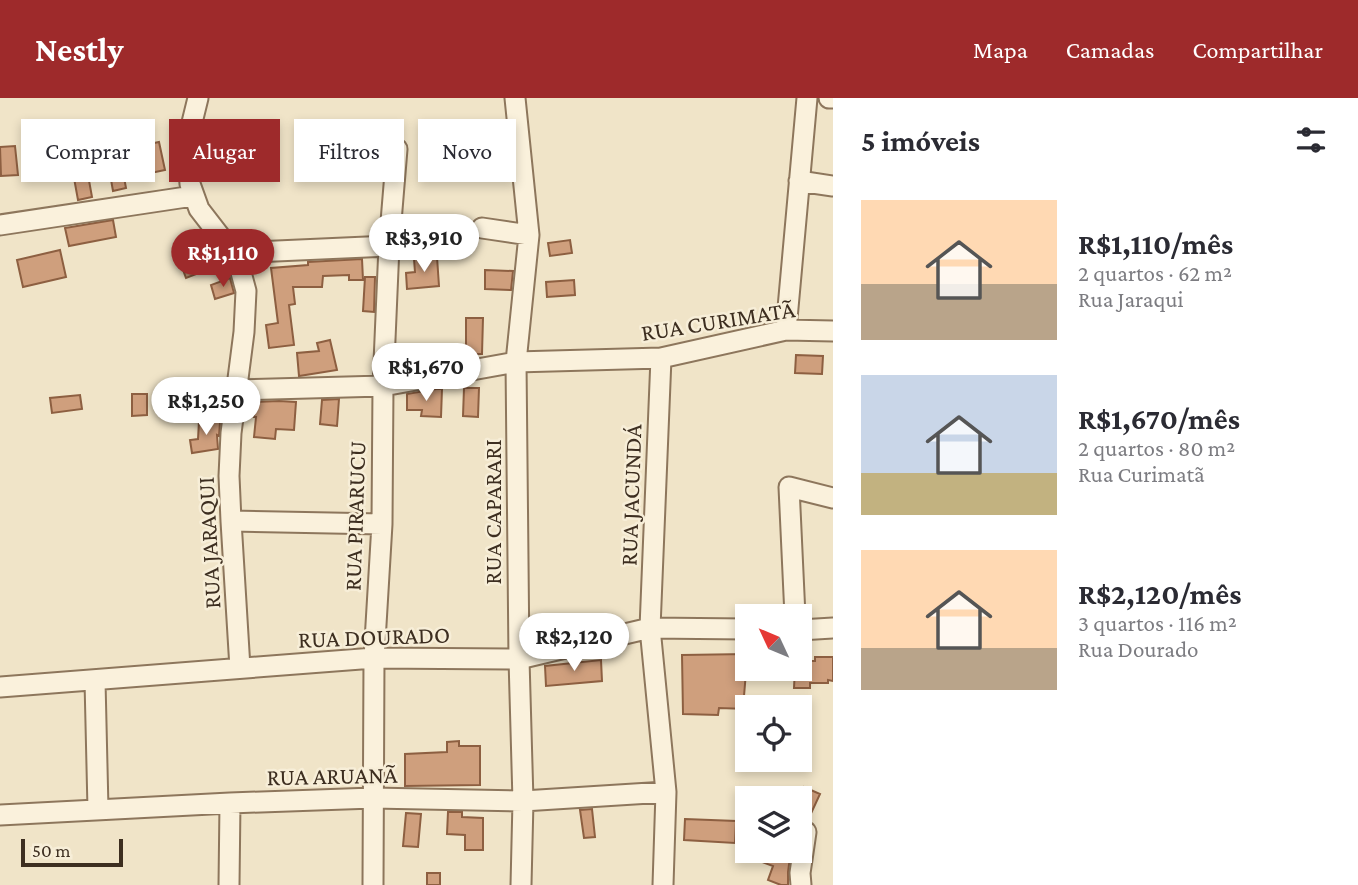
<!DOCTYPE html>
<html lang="pt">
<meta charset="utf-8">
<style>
:root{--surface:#fff;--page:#f2f2f3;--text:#2b2b33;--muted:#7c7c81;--accent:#9e2a2b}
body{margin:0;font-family:"Crimson Pro",serif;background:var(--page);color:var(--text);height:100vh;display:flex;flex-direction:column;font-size:26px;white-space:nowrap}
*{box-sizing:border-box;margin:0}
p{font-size:23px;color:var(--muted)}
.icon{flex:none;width:38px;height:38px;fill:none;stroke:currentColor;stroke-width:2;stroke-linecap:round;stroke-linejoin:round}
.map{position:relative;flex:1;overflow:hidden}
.panel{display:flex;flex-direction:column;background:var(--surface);width:525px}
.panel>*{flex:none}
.hud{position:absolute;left:21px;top:21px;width:665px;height:63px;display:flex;gap:14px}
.needle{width:46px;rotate:314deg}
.controls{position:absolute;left:735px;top:506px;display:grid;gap:14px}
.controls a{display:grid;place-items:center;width:77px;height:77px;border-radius:0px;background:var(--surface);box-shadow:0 4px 10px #0003;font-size:35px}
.scale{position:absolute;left:21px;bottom:18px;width:102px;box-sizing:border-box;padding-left:7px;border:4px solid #3d2e20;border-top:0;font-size:19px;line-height:24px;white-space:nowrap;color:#3d2e20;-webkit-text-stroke:5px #f7eed8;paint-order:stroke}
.price{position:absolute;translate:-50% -60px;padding:0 16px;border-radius:24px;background:#fff;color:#222;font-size:23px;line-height:46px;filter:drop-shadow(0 2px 4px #0008)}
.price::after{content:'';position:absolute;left:50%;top:42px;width:21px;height:16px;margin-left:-10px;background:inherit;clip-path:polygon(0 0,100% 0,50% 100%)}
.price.selected{background:var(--accent);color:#fff}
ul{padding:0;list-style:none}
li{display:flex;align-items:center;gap:21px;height:175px;padding:0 28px}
li span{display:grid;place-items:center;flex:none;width:196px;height:140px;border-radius:0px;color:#555}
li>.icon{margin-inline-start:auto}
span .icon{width:84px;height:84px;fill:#fffc;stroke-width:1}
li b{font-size:30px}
h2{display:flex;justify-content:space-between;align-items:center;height:84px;padding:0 28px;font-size:30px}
.tag{padding:0 24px;border-radius:0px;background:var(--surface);box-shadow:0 4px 10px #0003;font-size:24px;line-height:63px}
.tag.selected{background:var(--accent);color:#fff}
header{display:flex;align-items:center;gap:42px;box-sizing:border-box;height:98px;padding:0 35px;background:var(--accent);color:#fff}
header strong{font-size:33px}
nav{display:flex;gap:38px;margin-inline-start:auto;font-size:24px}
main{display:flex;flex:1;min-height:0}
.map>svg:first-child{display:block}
.building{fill:#cf9f7d;stroke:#8d5f41;stroke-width:2}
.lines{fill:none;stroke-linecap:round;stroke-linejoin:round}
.minor-casing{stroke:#8d765c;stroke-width:23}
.minor{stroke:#faf1dc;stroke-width:19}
.labels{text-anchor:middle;stroke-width:5;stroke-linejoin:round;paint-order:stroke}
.street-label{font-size:24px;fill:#3d2e20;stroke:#f7eed8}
</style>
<header>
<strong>Nestly</strong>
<nav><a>Mapa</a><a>Camadas</a><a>Compartilhar</a></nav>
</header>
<main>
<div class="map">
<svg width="833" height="787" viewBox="0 0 833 787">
<rect width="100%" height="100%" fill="#f0e4c8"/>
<path class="building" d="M34 27 53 29 52 41 33 39Z
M159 44 165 72 141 77 135 49Z
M15 48 18 77 1 78 0 49Z
M123 74 126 90 113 93 110 76Z
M88 77 92 99 78 102 74 80Z
M113 122 116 139 69 148 65 130Z
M570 142 572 155 550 158 548 145Z
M60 152 66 179 23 189 17 162Z
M208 159 212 170 186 180 182 169Z
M437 159 439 188 407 191 406 175 415 174 414 161Z
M362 161 363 182H349V177L323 178 322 189H293L295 206 289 207 294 247 269 250 266 227 278 225 271 170 308 167V164Z
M485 172 513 173 511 192 485 191Z
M365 179H375L374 214 363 213Z
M230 180 234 195 215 201 211 187Z
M574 182 575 197 547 199 546 184Z
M466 220H483L482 256H466Z
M330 242 337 272 299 278 297 255 319 253 317 245Z
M406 250 427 251V250H439V266L405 270Z
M796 257 823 258 822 276 795 275Z
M464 290H479L478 319 463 318Z
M436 291H442L441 319 421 318 422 312H407V296Z
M132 296H147V317L132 318Z
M80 297 82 311 52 315 50 300Z
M339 301 337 328 320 326 322 302Z
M279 303 296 304 294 332 276 331 275 341 254 339 256 319H254L255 304Z
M199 323 220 324 219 338 217 337 218 351 192 355 190 342 198 341Z
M747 556V574H746L744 598H748L747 611 719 610 718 617 683 616 682 557Z
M815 559H833V583L828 582V585H810V590H794L795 570H800V563H815Z
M601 562 602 583 546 588 545 568Z
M459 643V648H480V687L405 688V656L447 654V644Z
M804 689 820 696 808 722 800 724V699Z
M592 711 595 739 584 740 580 712Z
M448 714H462V719L483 720V752H465V737L447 736Z
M406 715 421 716 418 749 403 748Z
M685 721 736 723 735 745 684 742Z
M767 752H791L788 774V787H781L768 782 773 768 762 764Z
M427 775H440V787H427Z"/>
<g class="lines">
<g class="minor-casing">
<path id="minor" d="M198 0 187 45 190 86 199 111 233 155 239 167 246 193 244 234 231 335 229 378 231 423 240 570
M515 0 529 137 516 264 519 561 523 703 521 787
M829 0H833
M799 83 833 88
M0 127 193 98
M482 130 529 137
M233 155 389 148
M786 232 807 0
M661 260 650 530 666 694 663 787
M235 292 383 288 516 264 661 260 786 232 833 233
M231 423 382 426
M795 518 789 389 833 400
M800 532 833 530
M95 583 98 711
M0 589 374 560 519 561 650 530 747 531
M0 717 230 705 373 700 523 703 666 694
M229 787 230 705
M373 787 374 560 382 426 383 288 389 148 397 51
M801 787 800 775 806 734"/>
</g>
<use href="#minor" class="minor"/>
</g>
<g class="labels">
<g class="street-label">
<text transform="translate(718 223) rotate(-9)" y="8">RUA CURIMATÃ</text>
<text transform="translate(631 397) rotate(-88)" y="8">RUA JACUNDÁ</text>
<text transform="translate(493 414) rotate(-90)" y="8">RUA CAPARARI</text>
<text transform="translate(355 418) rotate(-88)" y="8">RUA PIRARUCU</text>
<text transform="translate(209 445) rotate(-93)" y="8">RUA JARAQUI</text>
<text transform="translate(374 539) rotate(-2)" y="8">RUA DOURADO</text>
<text transform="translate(332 678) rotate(-1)" y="8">RUA ARUANÃ</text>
</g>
</g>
</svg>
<div class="controls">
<a><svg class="needle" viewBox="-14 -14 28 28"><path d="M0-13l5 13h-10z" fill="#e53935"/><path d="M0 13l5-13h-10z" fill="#7c7c81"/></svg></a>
<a><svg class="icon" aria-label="locate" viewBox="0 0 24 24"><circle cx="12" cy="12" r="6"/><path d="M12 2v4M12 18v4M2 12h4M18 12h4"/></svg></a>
<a><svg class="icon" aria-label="layers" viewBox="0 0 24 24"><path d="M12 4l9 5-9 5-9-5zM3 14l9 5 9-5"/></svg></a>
</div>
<div class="scale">50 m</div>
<b class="price" style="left:424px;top:176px">R$3,910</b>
<b class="price selected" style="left:223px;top:191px">R$1,110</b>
<b class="price" style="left:426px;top:305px">R$1,670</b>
<b class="price" style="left:206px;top:339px">R$1,250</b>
<b class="price" style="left:574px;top:575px">R$2,120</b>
<div class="hud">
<a class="tag">Comprar</a>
<a class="tag selected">Alugar</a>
<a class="tag">Filtros</a>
<a class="tag">Novo</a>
</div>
</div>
<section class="panel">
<h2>5 imóveis<svg class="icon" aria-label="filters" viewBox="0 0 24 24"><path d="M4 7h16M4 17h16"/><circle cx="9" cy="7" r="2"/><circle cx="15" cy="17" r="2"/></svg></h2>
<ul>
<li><span style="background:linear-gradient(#ffd9b3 60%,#b9a48a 0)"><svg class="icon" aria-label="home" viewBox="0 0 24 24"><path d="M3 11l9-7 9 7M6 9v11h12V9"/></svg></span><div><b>R$1,110/mês</b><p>2 quartos · 62 m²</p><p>Rua Jaraqui</p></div></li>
<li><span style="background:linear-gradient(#c9d6e8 70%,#c2b280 0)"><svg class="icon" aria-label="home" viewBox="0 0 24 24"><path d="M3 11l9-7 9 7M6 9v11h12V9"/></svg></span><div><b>R$1,670/mês</b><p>2 quartos · 80 m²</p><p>Rua Curimatã</p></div></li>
<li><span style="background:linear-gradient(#ffd9b3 70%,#b9a48a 0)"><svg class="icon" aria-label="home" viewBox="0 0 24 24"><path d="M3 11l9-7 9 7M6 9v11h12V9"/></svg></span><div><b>R$2,120/mês</b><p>3 quartos · 116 m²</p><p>Rua Dourado</p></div></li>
</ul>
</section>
</main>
